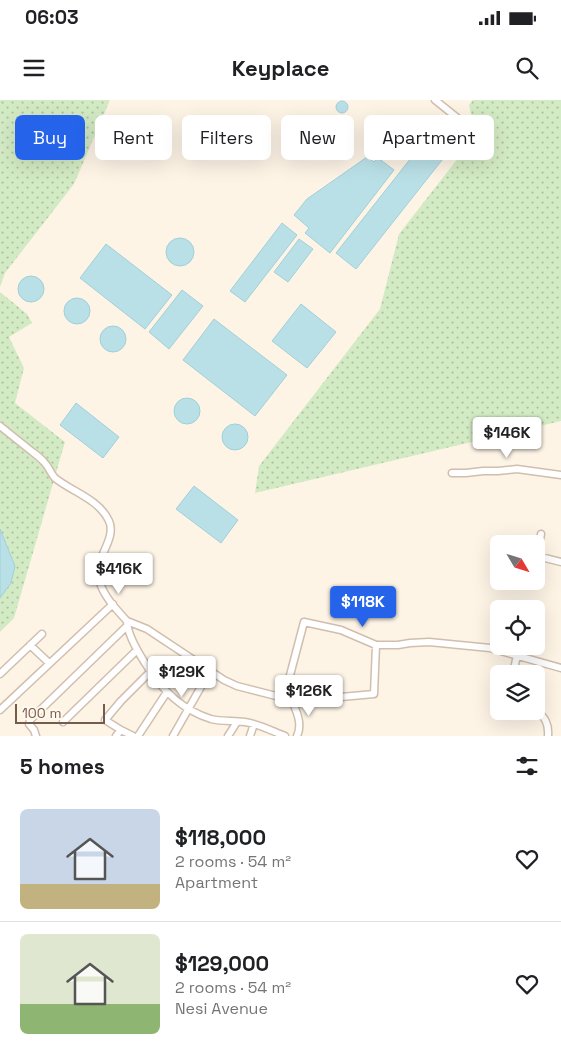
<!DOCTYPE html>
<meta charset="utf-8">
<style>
:root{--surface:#fff;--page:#f6f6f6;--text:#202124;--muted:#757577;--line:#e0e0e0;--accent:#2563eb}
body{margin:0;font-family:"Space Grotesk",sans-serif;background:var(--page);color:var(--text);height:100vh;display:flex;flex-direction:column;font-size:19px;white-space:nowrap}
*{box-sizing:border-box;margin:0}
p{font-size:16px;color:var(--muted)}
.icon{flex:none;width:28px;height:28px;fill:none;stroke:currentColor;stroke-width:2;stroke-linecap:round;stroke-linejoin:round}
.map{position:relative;height:636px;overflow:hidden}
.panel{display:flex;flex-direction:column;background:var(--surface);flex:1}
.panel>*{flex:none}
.top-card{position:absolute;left:15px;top:15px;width:531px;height:45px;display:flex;gap:10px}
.needle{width:32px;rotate:128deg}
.buttons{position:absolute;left:490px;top:435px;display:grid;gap:10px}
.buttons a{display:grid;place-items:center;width:55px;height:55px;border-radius:8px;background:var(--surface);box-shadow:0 5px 20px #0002;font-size:25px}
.scale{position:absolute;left:15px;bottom:12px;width:90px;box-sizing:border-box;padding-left:5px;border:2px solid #765a4a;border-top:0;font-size:14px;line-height:18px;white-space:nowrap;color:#765a4a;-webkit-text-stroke:4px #fff8ec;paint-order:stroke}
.price{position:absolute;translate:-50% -42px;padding:0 11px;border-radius:5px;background:#fff;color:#222;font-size:16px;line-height:32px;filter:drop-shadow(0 1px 2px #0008)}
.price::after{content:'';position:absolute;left:50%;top:30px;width:15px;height:11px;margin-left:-8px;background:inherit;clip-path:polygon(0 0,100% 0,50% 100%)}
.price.active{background:var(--accent);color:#fff}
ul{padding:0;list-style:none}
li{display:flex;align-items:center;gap:15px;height:125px;padding:0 20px}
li+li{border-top:1px solid var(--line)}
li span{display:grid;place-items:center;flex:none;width:140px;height:100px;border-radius:8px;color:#555}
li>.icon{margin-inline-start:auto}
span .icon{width:60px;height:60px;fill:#fffc;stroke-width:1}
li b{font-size:21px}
h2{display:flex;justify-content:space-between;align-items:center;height:60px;padding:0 20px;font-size:21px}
.tag{padding:0 18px;border-radius:8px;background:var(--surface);box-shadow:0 5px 20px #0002;font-size:18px;line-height:45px}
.tag.active{background:var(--accent);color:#fff}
.status{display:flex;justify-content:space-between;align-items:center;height:35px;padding:0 25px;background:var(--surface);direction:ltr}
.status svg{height:14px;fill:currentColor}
header{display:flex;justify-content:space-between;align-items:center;height:65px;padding:0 20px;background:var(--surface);font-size:22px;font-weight:600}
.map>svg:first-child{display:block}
.grass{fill:url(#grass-dots)}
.water{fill:#bae0e7;stroke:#a0cfd9}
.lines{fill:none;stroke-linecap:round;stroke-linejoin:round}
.street-casing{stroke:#d1beae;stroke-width:9}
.street{stroke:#fff;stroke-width:6}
</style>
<div class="status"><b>06:03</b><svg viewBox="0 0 49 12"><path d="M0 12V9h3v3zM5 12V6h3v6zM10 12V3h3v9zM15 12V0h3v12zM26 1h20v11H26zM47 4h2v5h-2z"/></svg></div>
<header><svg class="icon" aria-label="menu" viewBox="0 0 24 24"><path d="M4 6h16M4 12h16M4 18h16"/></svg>Keyplace<svg class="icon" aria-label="search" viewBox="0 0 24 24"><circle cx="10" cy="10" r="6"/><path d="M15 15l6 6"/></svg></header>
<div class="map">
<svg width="561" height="636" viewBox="0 0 561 636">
<defs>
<pattern id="grass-dots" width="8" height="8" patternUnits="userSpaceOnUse" patternTransform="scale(1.25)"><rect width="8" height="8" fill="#d3ebc4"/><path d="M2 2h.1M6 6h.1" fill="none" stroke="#b0c1a1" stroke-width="1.8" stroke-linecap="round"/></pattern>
</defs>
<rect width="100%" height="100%" fill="#fdf4e6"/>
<path class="grass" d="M0 0H110L74 84 5 173 0 187Z
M473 0H561V321L255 393 259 366 380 209 399 134 476 35 469 5Z
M0 192 27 214 32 223 9 237 24 268 15 303 65 342 14 518 0 532V498L11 483 15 466 0 429Z"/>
<path class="water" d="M336 7a6 6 0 1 1 12 0a6 6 0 1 1-12 0Z
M441 20 461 36 356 169 336 153Z
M367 57 374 62 378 58 394 70 330 153 305 133 309 128 294 115 307 99Z
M282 123 297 135 245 202 230 191Z
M166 152a14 14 0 1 1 28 0a14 14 0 1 1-28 0Z
M299 139 313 149 288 182 274 172Z
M106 144 172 195 145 229 80 178Z
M18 189a13 13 0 1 1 26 0a13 13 0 1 1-26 0Z
M182 190 203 206 169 249 149 232Z
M64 211a13 13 0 1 1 26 0a13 13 0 1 1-26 0Z
M301 204 336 232 307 268 272 241Z
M214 219 287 275 255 316 183 260Z
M100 239a13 13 0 1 1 26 0a13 13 0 1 1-26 0Z
M174 311a13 13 0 1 1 26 0a13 13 0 1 1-26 0Z
M76 303 119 337 103 358 60 325Z
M222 337a13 13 0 1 1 26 0a13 13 0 1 1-26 0Z
M194 386 238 420 221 443 176 409Z
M0 429 15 466 11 483 0 498Z"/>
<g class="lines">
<g class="street-casing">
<path id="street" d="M435 0 465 24 468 28V33
M0 326C10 334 20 342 30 350 35 354 41 358 44 362 49 367 51 374 55 378 72 392 99 399 109 421 115 434 104 449 100 461 97 468 98 476 100 483 105 498 117 510 127 521 127 534 138 552 145 563 160 588 182 610 211 619 222 622 234 620 245 622 259 624 272 631 285 636
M452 373H466L483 371H498L517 369 561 375
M541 434C540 441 536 451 541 457L561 462
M127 521 147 529 224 580 237 586 284 598 341 597 374 594 376 545
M30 545 49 563
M0 574 42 534
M513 574 517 555
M284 598 304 522 341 530 376 545H398L410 543 429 542 490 548 561 568
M291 598C296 611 303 623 297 636
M0 610 113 504
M536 610C545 617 549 624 548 636
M63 622 137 550
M121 630 105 620 121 601 150 572
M36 636 34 630 29 624 30 620 127 526
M116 636 121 630 133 636
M138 636 167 592
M173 636 210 571
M228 636 237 622
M250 636 254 624"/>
</g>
<use href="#street" class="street"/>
</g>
</svg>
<div class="buttons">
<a><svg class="needle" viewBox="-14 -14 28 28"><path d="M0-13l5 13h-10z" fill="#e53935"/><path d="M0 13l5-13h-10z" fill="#757577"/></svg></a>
<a><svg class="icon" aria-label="locate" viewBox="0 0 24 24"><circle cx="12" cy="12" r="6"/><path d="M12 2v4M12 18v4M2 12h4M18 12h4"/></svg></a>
<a><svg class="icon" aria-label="layers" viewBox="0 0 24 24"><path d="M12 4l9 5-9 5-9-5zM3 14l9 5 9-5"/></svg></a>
</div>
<div class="scale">100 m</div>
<b class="price" style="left:507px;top:359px">$146K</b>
<b class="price" style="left:119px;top:495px">$416K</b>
<b class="price active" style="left:363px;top:528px">$118K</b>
<b class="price" style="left:182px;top:598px">$129K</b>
<b class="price" style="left:309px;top:617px">$126K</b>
<div class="top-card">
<a class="tag active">Buy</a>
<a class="tag">Rent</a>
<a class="tag">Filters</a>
<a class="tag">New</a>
<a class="tag">Apartment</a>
</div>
</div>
<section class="panel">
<h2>5 homes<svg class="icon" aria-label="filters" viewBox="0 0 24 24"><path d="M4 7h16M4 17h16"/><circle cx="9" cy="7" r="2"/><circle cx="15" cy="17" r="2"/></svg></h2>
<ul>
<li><span style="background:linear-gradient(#c9d6e8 75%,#c2b280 0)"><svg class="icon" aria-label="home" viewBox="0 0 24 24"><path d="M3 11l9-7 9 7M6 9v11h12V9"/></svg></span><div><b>$118,000</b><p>2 rooms · 54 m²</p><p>Apartment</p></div><svg class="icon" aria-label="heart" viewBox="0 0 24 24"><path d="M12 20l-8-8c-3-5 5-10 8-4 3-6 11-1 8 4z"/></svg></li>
<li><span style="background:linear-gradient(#dfe7d0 70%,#8fb573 0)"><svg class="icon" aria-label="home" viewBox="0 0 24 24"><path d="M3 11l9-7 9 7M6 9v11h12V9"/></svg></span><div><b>$129,000</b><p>2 rooms · 54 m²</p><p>Nesi Avenue</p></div><svg class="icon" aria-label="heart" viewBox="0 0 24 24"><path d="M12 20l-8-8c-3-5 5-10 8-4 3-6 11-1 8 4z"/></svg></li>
</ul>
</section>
